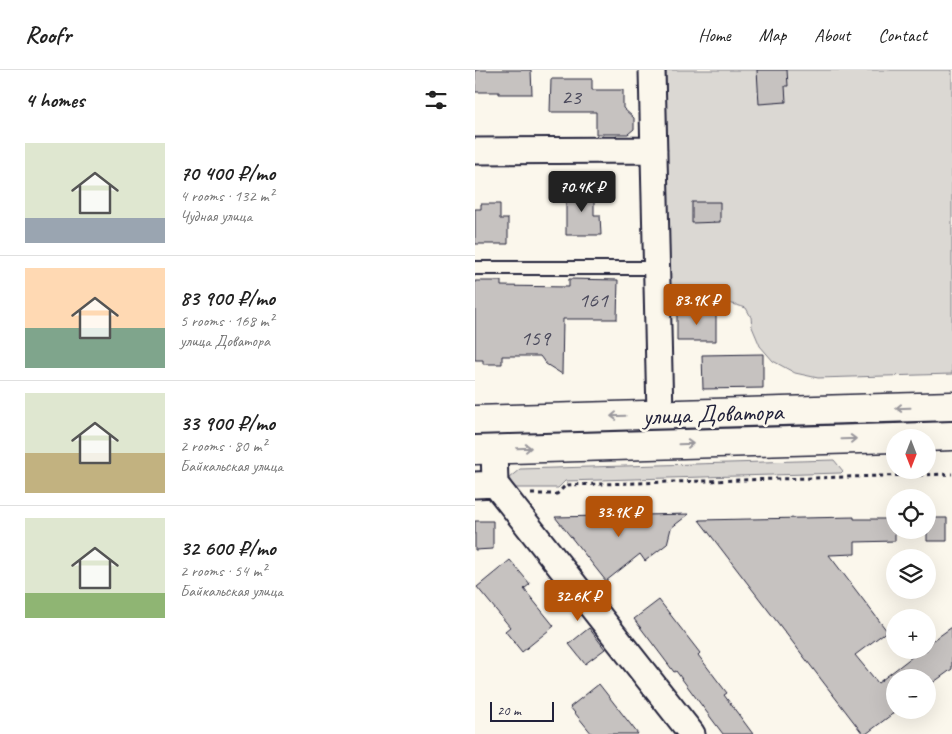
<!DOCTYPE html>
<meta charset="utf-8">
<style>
:root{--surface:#fff;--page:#f6f6f6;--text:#222;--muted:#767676;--line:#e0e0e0;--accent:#b45309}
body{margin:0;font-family:Caveat,sans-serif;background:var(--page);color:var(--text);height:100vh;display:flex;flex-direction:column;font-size:19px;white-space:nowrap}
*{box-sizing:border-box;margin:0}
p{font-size:16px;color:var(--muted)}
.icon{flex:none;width:28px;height:28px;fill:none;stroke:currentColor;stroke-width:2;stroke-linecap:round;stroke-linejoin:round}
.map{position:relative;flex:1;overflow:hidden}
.drawer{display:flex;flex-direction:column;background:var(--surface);width:475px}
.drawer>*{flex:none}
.needle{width:32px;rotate:180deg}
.fabs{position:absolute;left:411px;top:359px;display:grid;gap:10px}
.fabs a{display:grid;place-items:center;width:50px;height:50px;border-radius:50%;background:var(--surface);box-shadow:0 5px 20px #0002;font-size:25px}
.scale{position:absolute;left:15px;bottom:12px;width:64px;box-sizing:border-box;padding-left:5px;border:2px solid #22223b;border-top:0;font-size:14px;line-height:18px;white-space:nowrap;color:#22223b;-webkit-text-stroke:4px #fbf7ec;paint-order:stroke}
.price{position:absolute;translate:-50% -42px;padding:0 11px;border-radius:5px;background:var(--accent);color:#fff;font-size:16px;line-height:32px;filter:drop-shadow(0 1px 2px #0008)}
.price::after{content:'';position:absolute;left:50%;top:30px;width:15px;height:11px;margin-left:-8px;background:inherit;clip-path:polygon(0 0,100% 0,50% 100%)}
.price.selected{background:#222;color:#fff}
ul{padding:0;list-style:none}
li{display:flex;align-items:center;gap:15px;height:125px;padding:0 25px}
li+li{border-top:1px solid var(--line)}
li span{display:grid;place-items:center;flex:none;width:140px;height:100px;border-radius:0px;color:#555}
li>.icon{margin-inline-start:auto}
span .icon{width:60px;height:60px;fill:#fffc;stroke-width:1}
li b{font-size:21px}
h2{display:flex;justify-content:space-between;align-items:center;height:60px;padding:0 25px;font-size:21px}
header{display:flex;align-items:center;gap:30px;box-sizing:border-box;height:70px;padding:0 25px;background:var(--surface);border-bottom:1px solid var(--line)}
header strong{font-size:24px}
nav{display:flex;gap:28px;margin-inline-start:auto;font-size:18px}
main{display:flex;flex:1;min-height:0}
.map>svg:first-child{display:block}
.green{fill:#dbd8d3;stroke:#7e7d87}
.building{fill:#c6c2c0;stroke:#22223b}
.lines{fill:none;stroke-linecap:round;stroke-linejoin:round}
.service-casing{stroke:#22223b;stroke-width:16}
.minor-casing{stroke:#22223b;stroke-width:29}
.primary-casing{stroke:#22223b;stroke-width:31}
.path{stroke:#22223b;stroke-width:3;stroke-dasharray:4 4;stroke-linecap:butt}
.service{stroke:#fbf7ec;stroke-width:12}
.minor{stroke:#fbf7ec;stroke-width:25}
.primary{stroke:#fbf7ec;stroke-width:28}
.oneway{stroke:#99979c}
.labels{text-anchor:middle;stroke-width:5;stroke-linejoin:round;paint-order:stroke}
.number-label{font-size:22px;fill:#4b4a5c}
.street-label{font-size:25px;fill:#22223b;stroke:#fbf7ec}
</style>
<header>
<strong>Roofr</strong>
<nav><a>Home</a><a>Map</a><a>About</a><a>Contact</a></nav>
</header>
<main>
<section class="drawer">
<h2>4 homes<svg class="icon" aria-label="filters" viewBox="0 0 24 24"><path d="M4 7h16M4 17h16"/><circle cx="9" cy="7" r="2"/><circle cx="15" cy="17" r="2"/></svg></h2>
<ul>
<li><span style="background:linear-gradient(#dfe7d0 75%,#9aa5b1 0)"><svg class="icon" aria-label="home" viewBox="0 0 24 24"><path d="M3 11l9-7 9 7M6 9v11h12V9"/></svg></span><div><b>70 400 ₽/mo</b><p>4 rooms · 132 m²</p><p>Чудная улица</p></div></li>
<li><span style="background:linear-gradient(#ffd9b3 60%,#7fa58c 0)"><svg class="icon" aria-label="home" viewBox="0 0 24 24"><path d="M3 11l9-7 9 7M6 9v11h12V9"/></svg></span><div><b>83 900 ₽/mo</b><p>5 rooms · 168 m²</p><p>улица Доватора</p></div></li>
<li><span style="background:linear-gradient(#dfe7d0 60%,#c2b280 0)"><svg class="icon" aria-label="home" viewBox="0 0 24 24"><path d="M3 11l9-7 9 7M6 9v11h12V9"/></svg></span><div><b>33 900 ₽/mo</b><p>2 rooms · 80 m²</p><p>Байкальская улица</p></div></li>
<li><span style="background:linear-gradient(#dfe7d0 75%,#8fb573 0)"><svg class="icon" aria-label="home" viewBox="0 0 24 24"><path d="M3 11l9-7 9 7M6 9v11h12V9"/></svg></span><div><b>32 600 ₽/mo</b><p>2 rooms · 54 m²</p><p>Байкальская улица</p></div></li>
</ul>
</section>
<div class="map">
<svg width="477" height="664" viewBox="0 0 477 664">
<rect width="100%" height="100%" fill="#fbf7ec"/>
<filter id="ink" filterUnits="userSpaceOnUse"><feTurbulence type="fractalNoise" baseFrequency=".02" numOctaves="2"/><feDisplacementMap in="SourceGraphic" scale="10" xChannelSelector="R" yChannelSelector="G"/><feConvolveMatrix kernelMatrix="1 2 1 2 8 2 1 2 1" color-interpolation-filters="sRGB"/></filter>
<g filter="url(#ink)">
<path class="green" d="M191 0H477V304L343 308 320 303 298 291 285 276 277 257 276 247 271 238C259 234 248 231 235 232 220 233 208 238 194 234Z
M359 390 368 401 366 403 90 411 83 418H39L34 408 45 399Z"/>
<path class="building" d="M0 0H56L57 24H24V22H0Z
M282 0H312L313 16H310L311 32 284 34Z
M76 9H117V20H148V38L159 48V59L153 64H121V42H75Z
M91 118H119V145H125L126 165H91Z
M217 132H245V152L217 153Z
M6 134H25V149H33V174H0V139H6Z
M94 209 143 210 142 249H88L87 304 71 294 65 286H27V294H8V290H0V211H26V216L94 217Z
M202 241H241V271H202Z
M288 284V318L228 319 227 285Z
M214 444 196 458 192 474 170 491 165 484 131 511 80 447Z
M379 447V449H420V471L380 472V484L354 485 412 561 380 585 403 613 446 580H452V575L477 557V599L452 617V608H420V642L391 664H388L224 450Z
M452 448H472V471H452Z
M0 451H18V479L0 480Z
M35 490 55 514 49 519 79 556 47 582 30 561 35 557 2 517Z
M184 530 225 583 223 585 252 623 249 625 278 664H248L201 601 199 602 159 549Z
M114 558 130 579 110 594 94 574Z
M124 614 163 664H117L95 637Z"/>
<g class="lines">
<g class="service-casing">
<path id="service" d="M0 198H182"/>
</g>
<g class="minor-casing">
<path id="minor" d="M177 0 185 344
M0 81 179 80
M20 414 217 664
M0 415 20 414 19 379"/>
</g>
<g class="primary-casing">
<path id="primary" d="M0 350 477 336
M421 368 477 366
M0 380 420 368"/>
</g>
<path class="path" d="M56 424H82L91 415 477 404"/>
<use href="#service" class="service"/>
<use href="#minor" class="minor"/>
<use href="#primary" class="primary"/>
</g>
<defs><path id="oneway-shaft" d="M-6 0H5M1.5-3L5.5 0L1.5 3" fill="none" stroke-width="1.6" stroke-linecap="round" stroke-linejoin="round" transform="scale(1.25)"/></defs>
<g class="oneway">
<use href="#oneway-shaft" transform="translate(428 338) rotate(178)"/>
<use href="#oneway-shaft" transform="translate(143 346) rotate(178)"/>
<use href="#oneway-shaft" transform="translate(374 369) rotate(-2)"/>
<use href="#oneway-shaft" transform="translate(211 374) rotate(-2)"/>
<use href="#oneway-shaft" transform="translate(49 378) rotate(-2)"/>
</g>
</g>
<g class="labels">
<g class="number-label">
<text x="96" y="34">23</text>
<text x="118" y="237">161</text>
<text x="60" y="275">159</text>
</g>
<g class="street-label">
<text transform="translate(238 343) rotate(-2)" y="9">улица Доватора</text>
</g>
</g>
</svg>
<div class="fabs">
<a><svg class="needle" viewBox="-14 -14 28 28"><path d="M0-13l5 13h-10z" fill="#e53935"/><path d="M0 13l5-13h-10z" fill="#767676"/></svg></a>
<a><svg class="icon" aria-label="locate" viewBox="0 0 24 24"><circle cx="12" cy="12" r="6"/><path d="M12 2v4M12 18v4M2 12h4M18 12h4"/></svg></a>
<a><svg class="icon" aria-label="layers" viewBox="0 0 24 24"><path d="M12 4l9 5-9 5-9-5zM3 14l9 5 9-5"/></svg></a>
<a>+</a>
<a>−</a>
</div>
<div class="scale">20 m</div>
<b class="price selected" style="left:107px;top:143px">70.4K ₽</b>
<b class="price" style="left:222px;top:256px">83.9K ₽</b>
<b class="price" style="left:144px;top:468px">33.9K ₽</b>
<b class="price" style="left:103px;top:552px">32.6K ₽</b>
</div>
</main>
